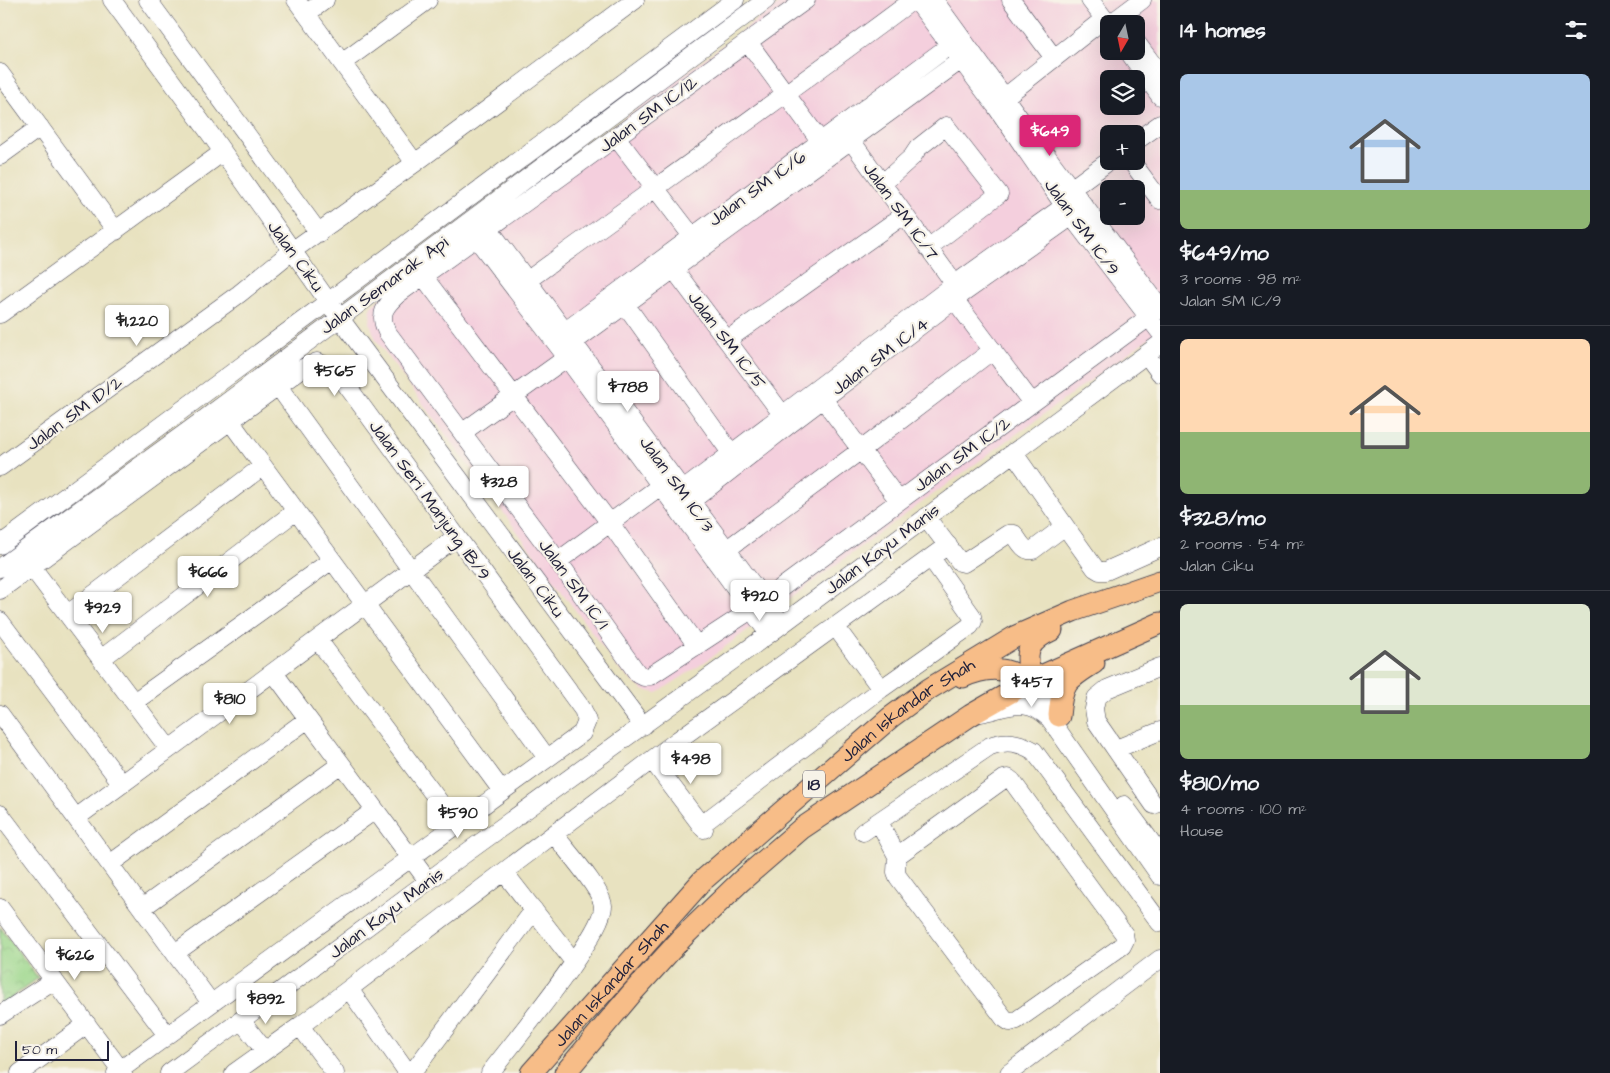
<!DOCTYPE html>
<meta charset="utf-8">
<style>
:root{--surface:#171b24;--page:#242831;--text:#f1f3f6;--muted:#9ea1a6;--line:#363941;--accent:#db2777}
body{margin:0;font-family:"Architects Daughter",sans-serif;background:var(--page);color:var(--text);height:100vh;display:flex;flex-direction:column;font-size:19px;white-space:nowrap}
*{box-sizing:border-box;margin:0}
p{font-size:16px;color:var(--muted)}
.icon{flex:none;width:28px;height:28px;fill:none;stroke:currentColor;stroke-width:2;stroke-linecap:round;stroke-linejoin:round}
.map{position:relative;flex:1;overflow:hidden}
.panel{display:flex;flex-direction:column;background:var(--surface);width:450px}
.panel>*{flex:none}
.needle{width:32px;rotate:189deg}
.fabs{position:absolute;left:1100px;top:15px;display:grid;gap:10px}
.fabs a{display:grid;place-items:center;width:45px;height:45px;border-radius:8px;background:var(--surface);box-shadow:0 5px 20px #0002;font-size:25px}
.scale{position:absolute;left:15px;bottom:12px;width:94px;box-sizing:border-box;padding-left:5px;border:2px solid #22223b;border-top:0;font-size:14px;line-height:18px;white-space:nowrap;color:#22223b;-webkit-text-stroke:4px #f7f3e8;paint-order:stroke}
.price{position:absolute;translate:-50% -42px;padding:0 11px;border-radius:5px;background:#fff;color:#222;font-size:16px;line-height:32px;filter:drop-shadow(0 1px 2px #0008)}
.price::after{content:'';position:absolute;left:50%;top:30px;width:15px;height:11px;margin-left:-8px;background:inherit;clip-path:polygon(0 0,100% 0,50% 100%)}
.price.active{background:var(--accent);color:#fff}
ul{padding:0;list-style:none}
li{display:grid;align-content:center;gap:10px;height:265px;padding:0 20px}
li+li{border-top:1px solid var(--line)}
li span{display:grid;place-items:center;height:155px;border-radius:8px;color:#555}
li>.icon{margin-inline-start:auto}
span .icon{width:90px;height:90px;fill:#fffc;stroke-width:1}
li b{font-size:21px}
h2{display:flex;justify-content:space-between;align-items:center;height:60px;padding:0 20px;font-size:21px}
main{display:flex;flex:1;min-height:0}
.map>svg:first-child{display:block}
.built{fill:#f4cfdd;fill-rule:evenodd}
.park{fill:url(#park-crowns);stroke:#5e7c63}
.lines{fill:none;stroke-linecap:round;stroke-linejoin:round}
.minor-casing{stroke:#403f4f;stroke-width:19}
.major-casing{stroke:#403f4f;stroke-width:23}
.minor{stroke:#fff;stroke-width:18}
.major{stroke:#f7bd88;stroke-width:21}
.labels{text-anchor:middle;stroke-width:4.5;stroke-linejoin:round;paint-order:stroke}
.shield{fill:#f7f3e8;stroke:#62616f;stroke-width:1}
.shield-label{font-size:16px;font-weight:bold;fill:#22223b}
.street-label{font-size:18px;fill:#22223b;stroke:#f7f3e8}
</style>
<main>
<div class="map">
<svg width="1160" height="1073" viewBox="0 0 1160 1073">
<defs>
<pattern id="park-crowns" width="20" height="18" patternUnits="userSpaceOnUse" patternTransform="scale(1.25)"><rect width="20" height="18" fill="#9bd78b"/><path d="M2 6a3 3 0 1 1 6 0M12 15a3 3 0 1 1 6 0" fill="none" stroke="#85b879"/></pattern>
</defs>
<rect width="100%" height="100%" fill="#f7f3e8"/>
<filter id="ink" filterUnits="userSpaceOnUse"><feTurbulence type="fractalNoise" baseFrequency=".02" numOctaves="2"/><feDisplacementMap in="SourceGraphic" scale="10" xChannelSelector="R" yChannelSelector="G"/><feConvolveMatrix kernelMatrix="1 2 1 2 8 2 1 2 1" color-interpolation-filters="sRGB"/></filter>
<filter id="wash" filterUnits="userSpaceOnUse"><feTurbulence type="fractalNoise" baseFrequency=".0096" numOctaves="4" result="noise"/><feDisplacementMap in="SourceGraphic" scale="20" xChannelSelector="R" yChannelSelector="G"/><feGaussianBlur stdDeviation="1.12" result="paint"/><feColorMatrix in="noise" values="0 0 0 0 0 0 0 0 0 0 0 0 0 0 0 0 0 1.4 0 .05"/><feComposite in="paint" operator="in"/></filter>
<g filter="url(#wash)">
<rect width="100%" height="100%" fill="#e8e2c0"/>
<path class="built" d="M784 0H1160V330L793 596 702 664 657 693 643 690 618 668 376 340 370 324 371 306ZM1109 24H1136V51H1109ZM1109 79H1136V106H1109ZM1109 134H1136V161H1109ZM1109 189H1136V216H1109Z"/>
<path class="park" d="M0 927 38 978 0 1006Z"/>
</g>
<g filter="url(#ink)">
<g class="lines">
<g class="minor-casing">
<path id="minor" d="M112 0 211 135 339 317 643 726
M148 0 319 233
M296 0 415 163
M806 0 398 294C385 306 378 314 387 332L558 561 638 674 644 677 650 676 751 610 1160 309
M916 0 995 105 1072 217 1160 332
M934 0 1052 163 1160 307
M1011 0 1054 58
M1090 0 1109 25
M306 14 325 0
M1118 18 1142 0
M748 42 821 142
M1136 42 1160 74
M1128 51 1160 96
M342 63 428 0
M0 73 116 231
M1005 97 1104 19
M845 132 961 293
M616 137 692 236
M1136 141 1160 124
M0 156 40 127
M1131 161 1160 200
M882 184 912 157 918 148 946 126 999 194 928 248
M1063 195 1109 161
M483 221 782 624
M470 230 562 351 769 634
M667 260 788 422
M423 276 610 523 697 646
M528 280C656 187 786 95 913 0
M948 291 1032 403
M625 304 731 453
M0 314 223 152
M556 338 961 37
M727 340 904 215
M564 349 972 52
M1146 354 1160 373
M278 386 547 758
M823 399 899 501
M230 421 502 791
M463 432 576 351
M0 467 239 294 292 251 415 163 635 0
M674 497 955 284 1077 197
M681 509 790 424 962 294 1085 207
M926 517 960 562 964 563 1008 534H1014C1019 541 1024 552 1033 550L1065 526 1013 452
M1065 526 1095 568 1100 571H1106L1160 547
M0 545 735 0
M726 550 861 450 993 350
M25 558 169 749
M558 561 670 479
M0 568 199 423 766 0
M0 590 301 369 317 362 329 367 345 383 583 710 587 721 582 733 116 1073
M68 614 263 466
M0 621 122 784
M835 626 881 689
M318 640 456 824
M101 659 296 511
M274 673 428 881
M1032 680 1060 717
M134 702 332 560
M981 713C1009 707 1027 696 1050 719L1160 876
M0 714 211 1003
M1116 749 1160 731
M652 760 704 829
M1124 805 1160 854
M1154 805 1096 721 1094 709 1096 698 1107 689 1160 667
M0 814 167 1035
M76 818 456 537
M879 822 897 856 896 872 898 877 1004 1018 1010 1022 1017 1020 1122 946 1125 940 1124 934 1012 781 1008 778 1004 779 897 856
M701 825 881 689 970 626 973 621 972 616 931 558
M863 832 990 746C1006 740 1019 742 1034 751L1160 923
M110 864 308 719
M504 872 574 962
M0 908 123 1073
M142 908 341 764
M175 953 375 810
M349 989 408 1073
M0 1015 54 980
M241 1020 265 1051
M300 1026 335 1073
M20 1073 87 1024
M169 1073 274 996 455 861 769 634 1160 344
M234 1073 300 1026 678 740 948 545
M412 1073 534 910
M490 1073C511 1045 604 934 603 906 602 889 565 849 554 834
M1009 1073 1160 959"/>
</g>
<g class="major-casing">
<g id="major">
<path d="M963 677C992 664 1004 669 1032 680"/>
<path d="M1032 680C1024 654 1026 642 1052 630"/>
<path d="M1059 716C1062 682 1067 680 1094 663"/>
<path id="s1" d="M531 1073 702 881 891 717 929 689 1016 636 1073 611 1160 581"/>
<path d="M565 1073 632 993 682 938 741 881 801 829 971 715 1032 680 1160 623"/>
</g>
</g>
<use href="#minor" class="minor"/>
<use href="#major" class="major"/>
</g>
</g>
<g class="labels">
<rect class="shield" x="803" y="770.5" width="22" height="27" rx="4"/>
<g class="shield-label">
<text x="814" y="790">18</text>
</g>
<g class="street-label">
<text transform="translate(648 114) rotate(-36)" y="6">Jalan SM 1C/12</text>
<text transform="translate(757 188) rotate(-36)" y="6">Jalan SM 1C/6</text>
<text transform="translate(901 211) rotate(54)" y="6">Jalan SM 1C/7</text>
<text transform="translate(1082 227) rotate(54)" y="6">Jalan SM 1C/9</text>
<text transform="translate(296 256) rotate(54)" y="6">Jalan Ciku</text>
<text transform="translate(384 285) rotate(-36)" y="6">Jalan Semarak Api</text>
<text transform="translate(727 340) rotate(53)" y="6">Jalan SM 1C/5</text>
<text transform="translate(880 356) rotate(-37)" y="6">Jalan SM 1C/4</text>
<text transform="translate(74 413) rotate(-36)" y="6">Jalan SM 1D/2</text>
<text transform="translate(962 454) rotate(-36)" y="6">Jalan SM 1C/2</text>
<text transform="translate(677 484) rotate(54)" y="6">Jalan SM 1C/3</text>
<text transform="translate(430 500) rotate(54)" y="6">Jalan Seri Manjung 1B/9</text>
<text transform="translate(882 549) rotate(-37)" y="6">Jalan Kayu Manis</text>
<text transform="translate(536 582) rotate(53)" y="6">Jalan Ciku</text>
<text transform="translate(574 584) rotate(54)" y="6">Jalan SM 1C/1</text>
<text dy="6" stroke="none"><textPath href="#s1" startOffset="525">Jalan Iskandar Shah</textPath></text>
<text transform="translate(386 913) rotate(-37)" y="6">Jalan Kayu Manis</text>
<text dy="6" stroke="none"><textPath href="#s1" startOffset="120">Jalan Iskandar Shah</textPath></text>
</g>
</g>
</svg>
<div class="fabs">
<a><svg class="needle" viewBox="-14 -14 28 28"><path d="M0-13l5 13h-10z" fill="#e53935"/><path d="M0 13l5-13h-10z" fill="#9ea1a6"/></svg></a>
<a><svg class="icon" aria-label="layers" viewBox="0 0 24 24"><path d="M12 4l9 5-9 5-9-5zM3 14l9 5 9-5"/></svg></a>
<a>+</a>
<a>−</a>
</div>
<div class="scale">50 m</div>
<b class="price active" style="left:1050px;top:157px">$649</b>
<b class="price" style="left:137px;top:347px">$1,220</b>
<b class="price" style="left:335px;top:397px">$565</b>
<b class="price" style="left:628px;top:413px">$788</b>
<b class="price" style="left:499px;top:508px">$328</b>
<b class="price" style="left:208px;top:598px">$666</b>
<b class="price" style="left:760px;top:622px">$920</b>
<b class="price" style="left:103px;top:634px">$929</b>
<b class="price" style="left:1032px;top:708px">$457</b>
<b class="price" style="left:230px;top:725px">$810</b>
<b class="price" style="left:691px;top:785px">$498</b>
<b class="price" style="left:458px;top:839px">$590</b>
<b class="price" style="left:75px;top:981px">$626</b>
<b class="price" style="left:266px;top:1025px">$892</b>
</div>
<section class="panel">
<h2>14 homes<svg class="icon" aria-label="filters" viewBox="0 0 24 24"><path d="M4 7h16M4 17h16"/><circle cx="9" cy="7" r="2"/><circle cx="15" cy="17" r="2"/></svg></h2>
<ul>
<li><span style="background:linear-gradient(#a9c7e8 75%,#8fb573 0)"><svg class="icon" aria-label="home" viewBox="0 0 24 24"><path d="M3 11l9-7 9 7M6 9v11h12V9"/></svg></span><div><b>$649/mo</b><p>3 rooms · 98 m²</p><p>Jalan SM 1C/9</p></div></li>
<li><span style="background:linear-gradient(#ffd9b3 60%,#8fb573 0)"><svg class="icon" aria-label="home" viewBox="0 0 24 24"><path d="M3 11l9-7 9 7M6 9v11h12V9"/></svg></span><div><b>$328/mo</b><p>2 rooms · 54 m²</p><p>Jalan Ciku</p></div></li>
<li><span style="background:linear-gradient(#dfe7d0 65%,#8fb573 0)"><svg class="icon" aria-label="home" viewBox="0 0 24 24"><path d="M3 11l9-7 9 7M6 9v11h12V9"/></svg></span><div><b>$810/mo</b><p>4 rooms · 100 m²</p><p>House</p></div></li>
</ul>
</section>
</main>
